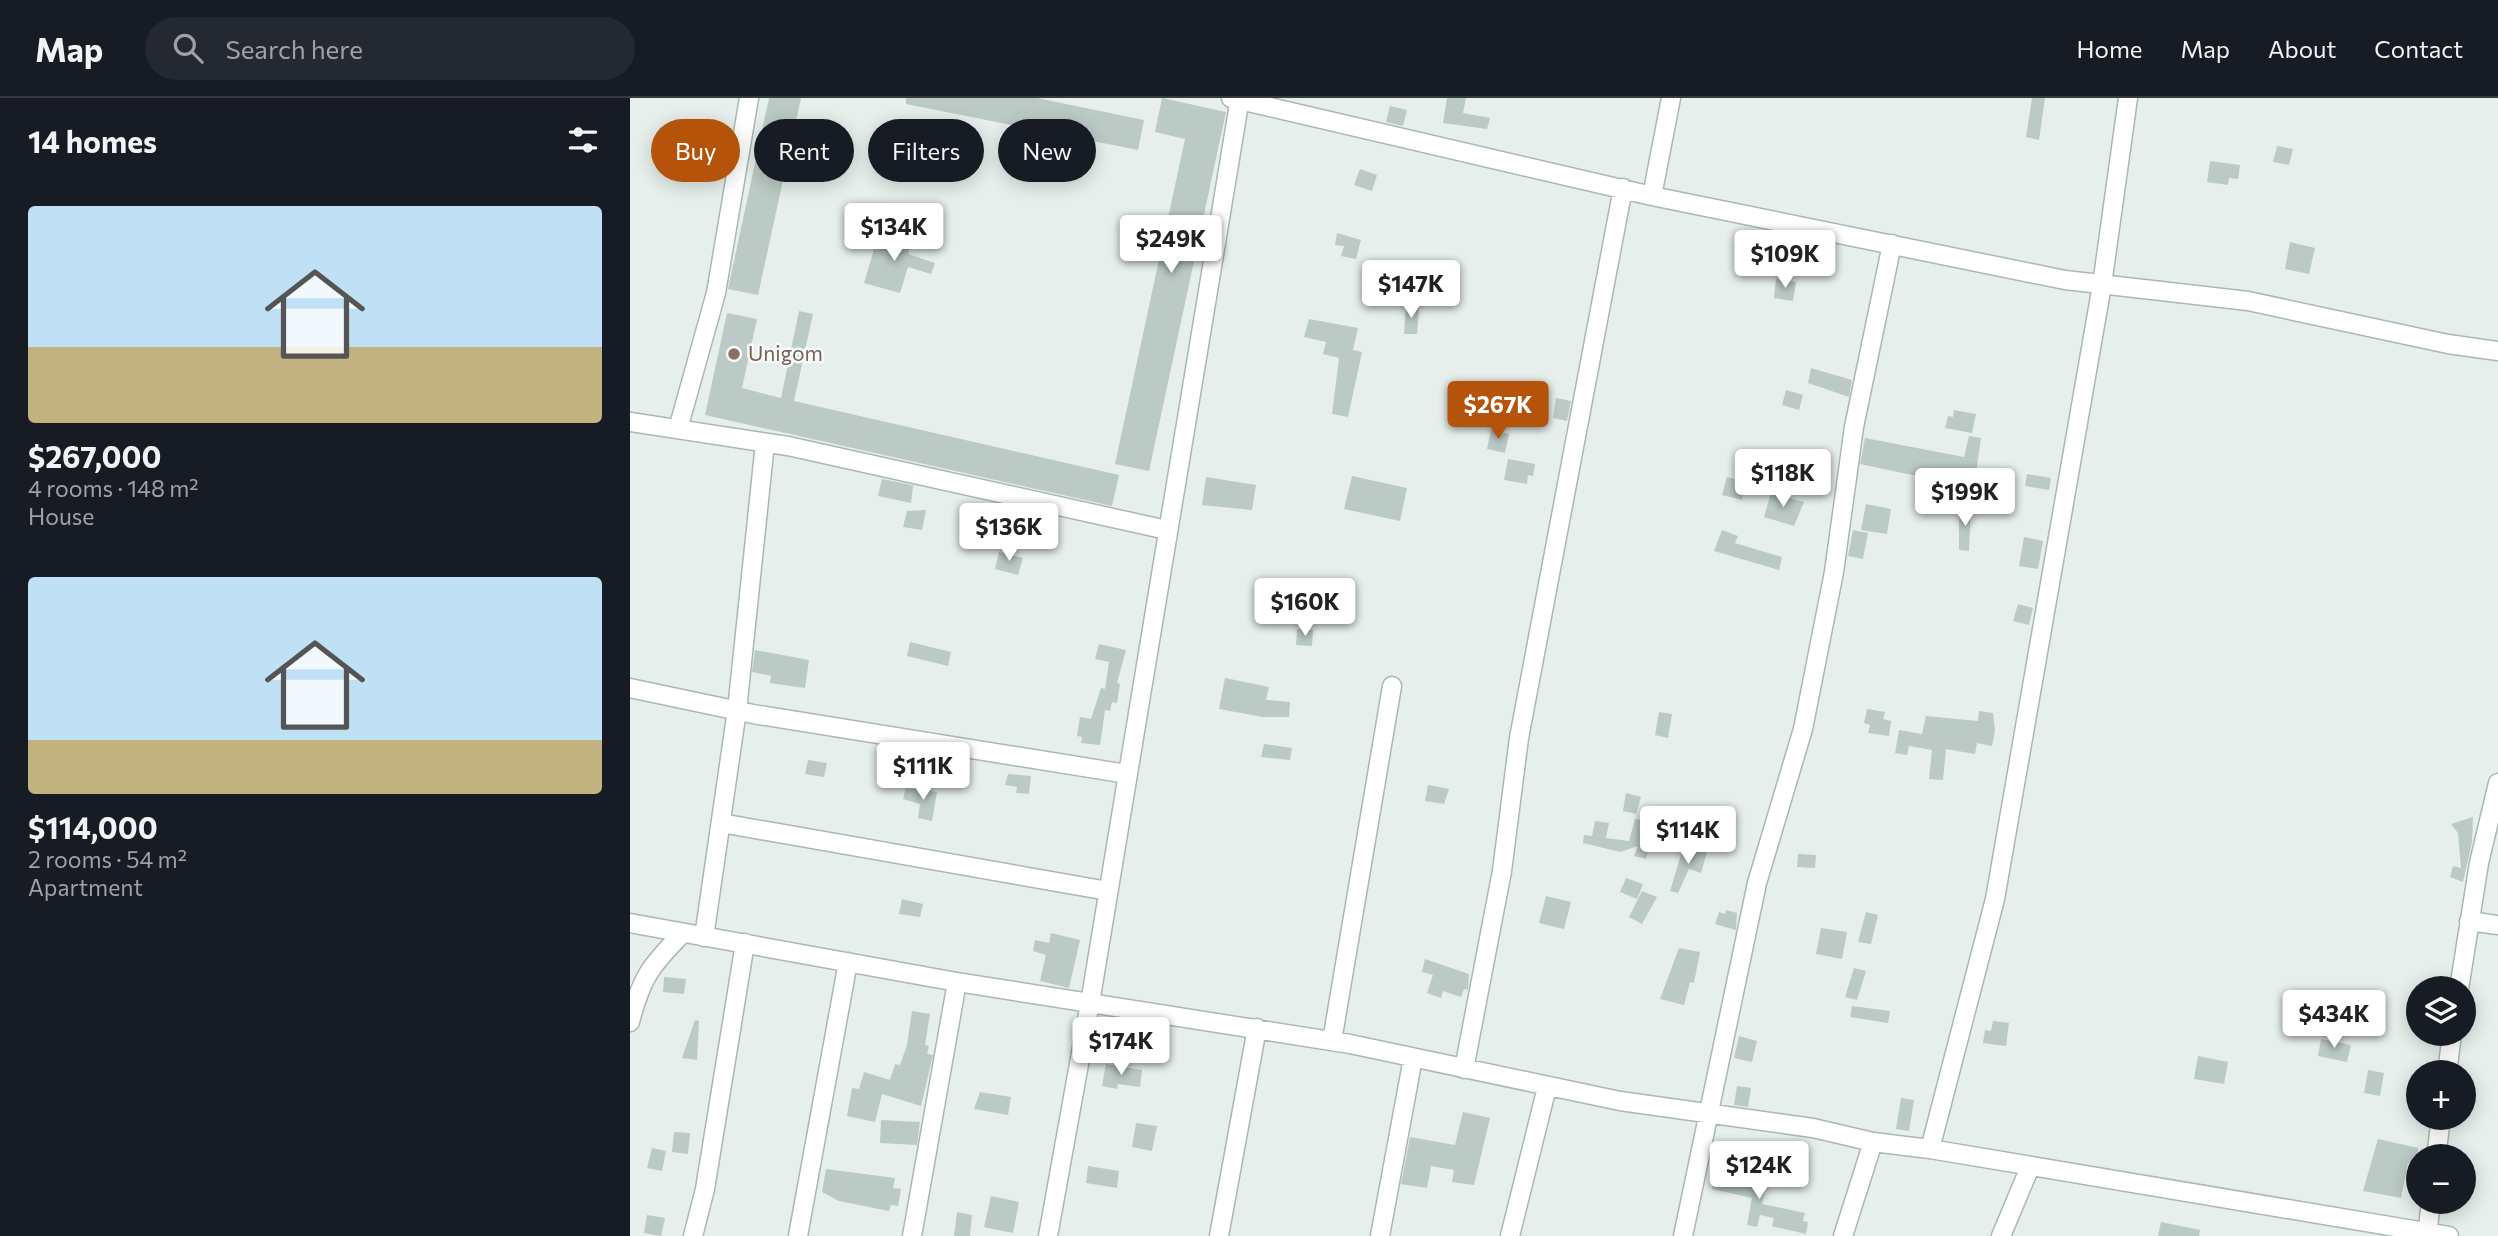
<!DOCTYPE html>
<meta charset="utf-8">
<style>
:root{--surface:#171b24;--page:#242831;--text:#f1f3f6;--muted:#9ea1a6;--line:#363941;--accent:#b45309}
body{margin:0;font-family:Commissioner,sans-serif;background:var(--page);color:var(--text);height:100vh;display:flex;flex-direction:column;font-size:26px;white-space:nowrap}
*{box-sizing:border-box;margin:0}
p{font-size:23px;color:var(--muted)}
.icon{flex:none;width:38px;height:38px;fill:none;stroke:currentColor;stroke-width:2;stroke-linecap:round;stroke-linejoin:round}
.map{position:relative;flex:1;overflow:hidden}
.panel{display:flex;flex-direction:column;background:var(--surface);width:630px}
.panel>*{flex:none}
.banner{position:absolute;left:21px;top:21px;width:665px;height:63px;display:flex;gap:14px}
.fabs{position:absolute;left:1776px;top:878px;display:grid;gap:14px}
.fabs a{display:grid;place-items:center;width:70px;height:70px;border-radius:50%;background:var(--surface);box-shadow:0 4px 18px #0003;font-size:35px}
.price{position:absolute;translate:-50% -60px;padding:0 16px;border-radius:7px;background:#fff;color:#222;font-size:23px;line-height:46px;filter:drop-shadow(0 2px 4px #0008)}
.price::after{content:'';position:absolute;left:50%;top:42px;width:21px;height:16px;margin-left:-10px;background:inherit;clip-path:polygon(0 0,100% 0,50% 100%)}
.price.selected{background:var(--accent);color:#fff}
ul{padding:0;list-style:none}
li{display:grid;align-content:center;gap:14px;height:371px;padding:0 28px}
li span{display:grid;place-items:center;height:217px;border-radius:7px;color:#555}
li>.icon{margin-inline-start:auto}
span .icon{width:126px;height:126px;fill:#fffc;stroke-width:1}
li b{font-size:30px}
h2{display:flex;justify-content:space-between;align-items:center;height:84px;padding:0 28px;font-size:30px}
.pill{padding:0 24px;border-radius:32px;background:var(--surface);box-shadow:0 4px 18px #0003;font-size:24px;line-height:63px}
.pill.selected{background:var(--accent);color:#fff}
header{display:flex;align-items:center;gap:42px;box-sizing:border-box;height:98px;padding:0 35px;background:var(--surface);border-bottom:2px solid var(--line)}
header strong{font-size:33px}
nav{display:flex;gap:38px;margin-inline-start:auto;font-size:24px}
.search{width:490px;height:63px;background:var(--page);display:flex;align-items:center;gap:18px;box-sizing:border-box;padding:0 24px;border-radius:38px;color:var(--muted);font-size:26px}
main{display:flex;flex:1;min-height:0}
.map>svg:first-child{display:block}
.building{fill:#bbcac4}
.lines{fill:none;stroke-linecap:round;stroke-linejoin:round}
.street-casing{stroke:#a8b8b2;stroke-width:21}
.street{stroke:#fff;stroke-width:18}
.education-dot{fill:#8d6e63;stroke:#f7fbf9;stroke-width:2.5}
.labels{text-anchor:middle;stroke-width:5;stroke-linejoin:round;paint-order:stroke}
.education-label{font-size:21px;fill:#785e54;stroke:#f7fbf9;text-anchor:start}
</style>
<header>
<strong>Map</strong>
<div class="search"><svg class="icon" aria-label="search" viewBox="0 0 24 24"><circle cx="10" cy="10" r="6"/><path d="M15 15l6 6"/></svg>Search here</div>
<nav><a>Home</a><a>Map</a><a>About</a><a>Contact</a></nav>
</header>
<main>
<section class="panel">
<h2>14 homes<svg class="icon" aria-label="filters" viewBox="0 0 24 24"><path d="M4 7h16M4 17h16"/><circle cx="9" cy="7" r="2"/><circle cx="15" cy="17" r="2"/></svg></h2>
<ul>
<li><span style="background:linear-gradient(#bfe0f5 65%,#c2b280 0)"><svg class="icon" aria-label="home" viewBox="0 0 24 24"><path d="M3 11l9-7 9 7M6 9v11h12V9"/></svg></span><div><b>$267,000</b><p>4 rooms · 148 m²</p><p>House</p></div></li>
<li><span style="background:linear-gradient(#bfe0f5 75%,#c2b280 0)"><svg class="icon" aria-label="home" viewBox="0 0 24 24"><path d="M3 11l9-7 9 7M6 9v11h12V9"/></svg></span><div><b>$114,000</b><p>2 rooms · 54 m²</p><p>Apartment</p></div></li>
</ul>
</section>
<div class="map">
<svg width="1868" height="1138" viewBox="0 0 1868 1138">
<rect width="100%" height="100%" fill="#e6efeb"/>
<path class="building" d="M139 0H171L128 197 98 191Z
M276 0H407L514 22 508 52 276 6Z
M532 0 596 14 519 373 485 366 555 41 525 34Z
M817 0H836L833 15 860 20 857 31 813 25Z
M1402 0H1415L1409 42 1396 39Z
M760 8 777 12 773 28 756 24Z
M1647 48 1663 51 1659 67 1643 64Z
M1580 63 1610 67 1608 81 1599 80 1598 87 1577 84Z
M730 71 747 77 742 93 724 87Z
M255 133 283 141 278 156 305 165 301 176 278 169 270 195 234 185 245 148 251 150Z
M707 135 731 142 726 161 711 158 714 148 705 147Z
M1660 144 1685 150 1679 176 1655 171Z
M1146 181 1166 184 1163 203 1144 200Z
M776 208 789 209 787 236H774Z
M169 213 183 216 164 303 489 377 482 408 75 317 97 215 127 221 112 290 151 300Z
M679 221 728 230 723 252 732 254 718 319 702 316 709 260 693 256 696 244 674 239Z
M1181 270 1222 282 1219 299 1178 285Z
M1156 292 1173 297 1169 312 1152 307Z
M926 300 941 303 937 323 923 320Z
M1324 312 1346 316 1342 335 1315 330 1318 318 1323 319Z
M861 332 879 336 875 355 857 351Z
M1339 338 1351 340 1344 390 1230 366 1235 340 1334 359Z
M878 361 905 366 903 378 898 377 897 386 874 382Z
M1397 376 1421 380 1419 392 1395 388Z
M722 378 777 390 770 423 714 411Z
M576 379 626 387 622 412 572 407Z
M1097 379 1117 384 1112 402 1092 397Z
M252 381 287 388 277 387 283 388 281 405 248 398Z
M1141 395 1174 404 1164 428 1134 419Z
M1236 406 1261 411 1257 436 1231 432Z
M1329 409H1341L1339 453 1329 452Z
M296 412 292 432 273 429 277 413Z
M1092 432 1108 438 1105 445 1152 459 1149 472 1084 453Z
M1223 432 1238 435 1233 461 1218 458Z
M1394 439 1413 443 1408 471 1389 468Z
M369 454 393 460 388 477 365 471Z
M1388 506 1403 510 1399 527 1383 523Z
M667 531 683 532 682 548 666 547Z
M280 544 321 554 318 568 277 558Z
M469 546 496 552 487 585 490 586 487 605 482 604 480 613 475 612 470 647 451 645 452 639 447 638 450 619 461 621 471 590 475 591 479 564 465 561Z
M125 552 179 562 175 590 140 585 141 578 122 574Z
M595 580 639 589 636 602 660 604 659 619H633L589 611Z
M1237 611 1255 614 1253 621 1261 623 1259 638 1238 635 1240 627 1234 625Z
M1349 613 1363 615 1365 633 1362 648 1347 645 1345 656 1316 651 1313 682 1299 681 1302 652 1279 648 1277 657 1265 655 1269 632 1292 636 1296 618 1348 623Z
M1029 614 1042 616 1038 640 1025 637Z
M634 646 662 650 660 662 631 659Z
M178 662 197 665 194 679 175 676Z
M378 676 401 678 399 696 386 695 387 689 375 687Z
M798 687 819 691 814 706 795 703Z
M276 690 307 694 302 723 288 720 290 706 273 701Z
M996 695 1011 699 1006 716 993 713Z
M1843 719 1842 744 1833 784 1820 779 1823 768 1831 770 1828 735 1821 726Z
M1005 721 1026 725 1016 761 1004 758 1008 748 990 754 953 745 954 737 962 738 965 723 979 725 976 740 999 743Z
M1054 747 1077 754 1071 775 1059 771 1048 795 1040 793Z
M1168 756 1186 757 1185 770 1167 769Z
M996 780 1013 786 1007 801 990 794Z
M1012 793 1027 799 1012 826 999 819Z
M916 798 941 804 934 831 909 825Z
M272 801 293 806 290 819 269 816Z
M1096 812 1107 815 1106 832 1085 826 1089 814 1095 816Z
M1236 814 1248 817 1241 846 1228 844Z
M1191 830 1217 834 1212 861 1186 856Z
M421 835 450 842 439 890 410 883 416 857 403 853 405 842 419 845Z
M1049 850 1070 854 1064 885 1060 884 1054 907 1030 901Z
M795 861 839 876 838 892 834 891 831 899 813 893 811 900 797 895 803 877 792 874Z
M1224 870 1236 873 1227 902 1215 899Z
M34 879 56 881 54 896 33 894Z
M1730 907 1747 909 1745 925 1728 922Z
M1222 908 1260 913 1258 925 1220 919Z
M282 913 300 916 295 947 299 948 297 956 303 957 291 1008 252 996 245 1024 217 1018 222 990 229 991 234 974 260 982 265 966 270 967 277 947Z
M65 922 69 923 67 962 52 960Z
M1363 923 1379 925 1376 948 1353 945 1355 932 1361 933Z
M1109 938 1127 943 1122 964 1104 960Z
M1691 941 1721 947 1717 964 1688 958Z
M1568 958 1598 964 1594 986 1564 981Z
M476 966 512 972 510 989 488 986 487 991 472 988Z
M1738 972 1754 975 1750 998 1734 995Z
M1107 988 1121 990 1118 1009 1104 1007Z
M350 994 381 999 378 1017 344 1011Z
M1271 1000 1284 1002 1279 1033 1266 1031Z
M833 1014 860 1020 844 1087 822 1084 824 1072 801 1068 797 1090 771 1086 780 1039 825 1047Z
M251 1022 290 1024 287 1047 250 1045Z
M506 1025 527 1028 522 1053 502 1049Z
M44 1034 60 1035 58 1056 42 1054Z
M1748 1041 1788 1050V1066L1778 1065 1771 1100 1733 1093Z
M22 1050 36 1053 32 1073 17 1070Z
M458 1068 489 1073 487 1090 456 1085Z
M196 1071 265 1080 263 1090 271 1091 268 1108 261 1107 259 1113 209 1103 192 1094Z
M1086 1072 1138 1081 1132 1106 1175 1115 1173 1123 1178 1124 1176 1136 1142 1128 1144 1120 1130 1117 1127 1129 1117 1127 1122 1100 1082 1091Z
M361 1098 389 1104 383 1135 354 1129Z
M327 1114 342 1117 340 1138H324Z
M17 1117 35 1120 31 1138 14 1135Z
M1531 1124 1570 1132 1569 1138H1528Z"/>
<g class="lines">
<g class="street-casing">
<path id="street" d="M601 0 1022 98 1435 182 1618 203 1818 246 1868 253
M1022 98 1041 0
M0 324 158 348 537 432
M48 331 86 195 119 0
M0 590 123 616 497 676
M91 725 478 793
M1839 823 1868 827
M0 825 327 884 720 946 990 1003 1183 1030 1243 1044 1300 1051 1819 1138
M74 839 107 612 135 345
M1829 891 1849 765 1868 685
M0 924C11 880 21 867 53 835
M702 943 762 588
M834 971 872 773 889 640 993 90
M1817 975 1822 936
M1300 1051 1365 801 1472 187 1498 0
M1806 1059 1811 1020
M63 1138 75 1091 115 845
M168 1138 218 864
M282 1138 327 884
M418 1138 460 905 610 0
M589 1138 627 930
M750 1138 783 960
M880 1138 917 989
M1053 1138 1127 785 1173 631 1204 474 1224 329 1262 146
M1213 1138 1243 1044
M1371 1138 1400 1069
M1797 1138 1801 1104"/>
</g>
<use href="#street" class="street"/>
</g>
<circle class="education-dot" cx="104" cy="256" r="7"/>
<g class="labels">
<g class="education-label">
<text x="118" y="263">Unigom</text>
</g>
</g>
</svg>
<div class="fabs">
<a><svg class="icon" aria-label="layers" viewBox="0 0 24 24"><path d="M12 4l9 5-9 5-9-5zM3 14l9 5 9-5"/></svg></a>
<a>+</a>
<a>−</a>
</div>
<b class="price" style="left:264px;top:165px">$134K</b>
<b class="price" style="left:541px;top:177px">$249K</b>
<b class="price" style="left:1155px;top:192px">$109K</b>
<b class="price" style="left:781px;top:222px">$147K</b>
<b class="price selected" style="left:868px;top:343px">$267K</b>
<b class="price" style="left:1153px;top:411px">$118K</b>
<b class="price" style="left:1335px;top:430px">$199K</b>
<b class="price" style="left:379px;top:465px">$136K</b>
<b class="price" style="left:675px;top:540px">$160K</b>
<b class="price" style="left:293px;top:704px">$111K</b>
<b class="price" style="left:1058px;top:768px">$114K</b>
<b class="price" style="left:1704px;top:952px">$434K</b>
<b class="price" style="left:491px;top:979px">$174K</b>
<b class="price" style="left:1129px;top:1103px">$124K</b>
<div class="banner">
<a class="pill selected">Buy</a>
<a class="pill">Rent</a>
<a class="pill">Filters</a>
<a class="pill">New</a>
</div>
</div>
</main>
